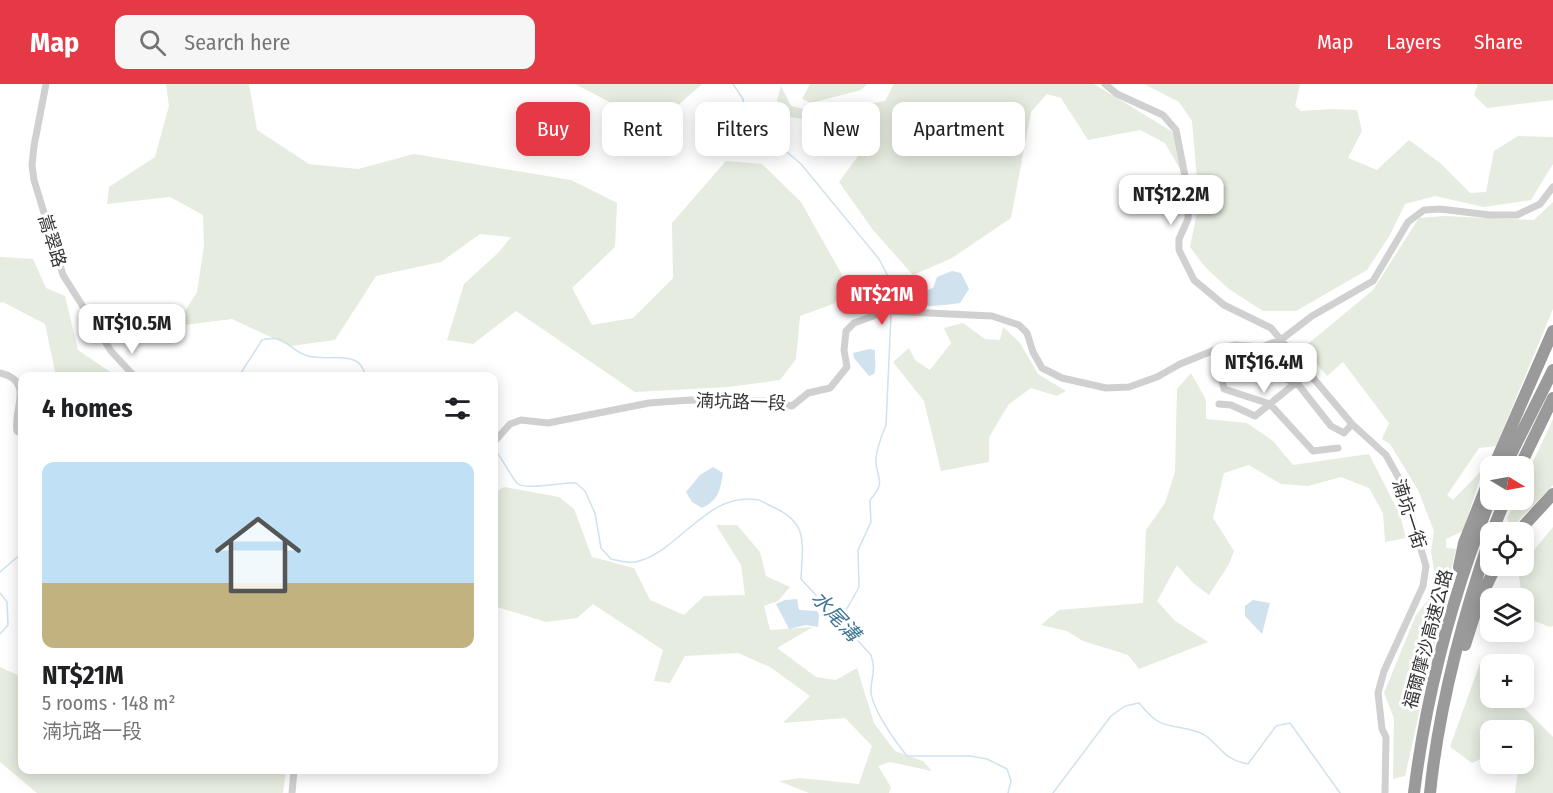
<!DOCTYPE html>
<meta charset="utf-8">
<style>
:root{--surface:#fff;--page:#f6f6f6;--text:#202124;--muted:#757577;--accent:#e63946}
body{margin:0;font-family:"Fira Sans Condensed","Noto Sans TC",sans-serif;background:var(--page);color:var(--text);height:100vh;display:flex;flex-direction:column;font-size:22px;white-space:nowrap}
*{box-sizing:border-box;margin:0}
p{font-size:20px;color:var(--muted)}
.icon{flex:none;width:33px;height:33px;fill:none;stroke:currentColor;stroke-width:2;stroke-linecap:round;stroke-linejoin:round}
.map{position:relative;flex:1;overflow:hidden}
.side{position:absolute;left:18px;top:288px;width:480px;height:402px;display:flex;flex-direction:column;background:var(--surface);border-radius:12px;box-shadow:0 3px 15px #0003}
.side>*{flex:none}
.guide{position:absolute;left:516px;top:18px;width:570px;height:54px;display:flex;gap:12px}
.needle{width:39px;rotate:100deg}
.tools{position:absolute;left:1480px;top:372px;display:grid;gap:12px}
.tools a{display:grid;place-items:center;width:54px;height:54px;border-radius:12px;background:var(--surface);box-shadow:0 3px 15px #0003;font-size:30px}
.price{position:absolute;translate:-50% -51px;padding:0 14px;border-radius:12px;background:#fff;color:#222;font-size:20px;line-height:39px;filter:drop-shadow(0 2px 3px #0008)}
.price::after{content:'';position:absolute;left:50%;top:36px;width:18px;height:14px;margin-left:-9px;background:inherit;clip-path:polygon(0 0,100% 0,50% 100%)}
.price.selected{background:var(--accent);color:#fff}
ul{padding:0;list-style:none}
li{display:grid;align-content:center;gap:12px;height:318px;padding:0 24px}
li span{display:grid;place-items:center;height:186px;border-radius:12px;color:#555}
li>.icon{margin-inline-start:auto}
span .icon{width:108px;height:108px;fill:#fffc;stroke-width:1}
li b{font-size:26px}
h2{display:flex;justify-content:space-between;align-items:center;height:72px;padding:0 24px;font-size:26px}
.tag{padding:0 21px;border-radius:12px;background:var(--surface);box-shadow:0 3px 15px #0003;font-size:21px;line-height:54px}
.tag.selected{background:var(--accent);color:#fff}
header{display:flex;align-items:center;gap:36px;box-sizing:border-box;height:84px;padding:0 30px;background:var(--accent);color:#fff}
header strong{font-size:28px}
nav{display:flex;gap:33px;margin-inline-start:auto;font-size:21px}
.search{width:420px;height:54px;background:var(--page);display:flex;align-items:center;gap:15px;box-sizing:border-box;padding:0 21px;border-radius:12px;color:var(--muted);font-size:22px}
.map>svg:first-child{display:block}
.green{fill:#e6ecdf}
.water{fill:#cfe2ee}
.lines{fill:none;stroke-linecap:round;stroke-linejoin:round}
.stream{stroke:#cfe2ee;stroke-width:1.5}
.street{stroke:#d0d0d0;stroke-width:7}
.highway{stroke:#9a9a9a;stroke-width:12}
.labels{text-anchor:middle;stroke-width:6;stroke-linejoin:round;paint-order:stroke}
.street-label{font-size:18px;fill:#333;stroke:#fff}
.water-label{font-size:20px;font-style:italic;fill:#3f7597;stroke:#fff}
</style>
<header>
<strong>Map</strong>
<div class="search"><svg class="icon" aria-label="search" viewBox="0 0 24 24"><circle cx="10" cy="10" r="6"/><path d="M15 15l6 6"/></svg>Search here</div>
<nav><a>Map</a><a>Layers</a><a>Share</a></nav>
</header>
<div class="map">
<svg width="1553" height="709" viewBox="0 0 1553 709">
<rect width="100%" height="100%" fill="#fff"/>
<path class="green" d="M166 0H249L257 46 309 80 358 85 414 70 571 96 617 119 615 163 572 204 592 241 633 234 673 194 672 139 726 77 762 80 801 118 850 205 833 220 800 232 796 275 780 296 728 303 635 308 516 227 473 260 447 256 464 200 499 168 511 153 480 150 441 178 376 192 335 256 290 262 232 235 176 242 197 208 204 162 203 131 170 113 107 120 109 103 155 73 169 22Z
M575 0H701V1L659 38 644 45 625 26Z
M810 0H867L861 6 811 19 802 15Z
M894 0H1094L1176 50 1181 87 1165 59 1140 46 1088 56 1061 14 1047 10 1031 28 1011 134 952 174 913 191 873 146 839 98 858 72 835 50 830 38 781 32 777 16 781 2 791 22 821 29 885 17Z
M1144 0H1300L1295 22 1301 27 1332 25 1357 26 1362 47 1348 74 1377 86 1409 56 1440 79 1470 109 1486 108 1494 67 1518 52 1553 53V80L1531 116 1484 123 1435 112 1405 120 1390 151 1367 186 1296 227H1263L1229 205 1206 184 1190 163 1199 118 1192 37 1179 18Z
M1478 0H1553V16L1487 24 1474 11Z
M1553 118V225L1496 362 1479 364 1447 411 1453 416 1483 385 1463 447 1446 455V464L1456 465 1405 692 1393 695 1394 634 1384 609 1416 531 1428 516 1435 492 1431 467 1434 447 1418 406 1390 360 1382 355 1389 339 1343 278 1327 292 1303 264 1373 206 1419 134 1444 132 1534 136Z
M0 173 33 175 46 204 65 212 78 266 116 292H56L45 240 3 218 0 219Z
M963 239 985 255 1000 256 1003 243 1020 259 1038 290 1066 307 1057 312 1031 304 1009 320 989 353V378L941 387 924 317 893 278 909 264 915 276 930 286 951 259 944 244Z
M1191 289 1206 316V335L1247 339 1273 357 1293 381 1369 370 1400 431 1406 454 1385 458 1383 429 1369 404 1341 393 1308 402 1281 400 1249 381 1224 389 1213 434 1234 467 1229 480 1209 511 1192 498 1177 481 1157 517 1175 537 1208 558 1139 585 1128 571 1083 557 1067 547 1041 541 1059 526 1143 519 1146 446 1165 419 1175 388 1177 305Z
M1553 335V401L1511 444 1507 434 1516 416H1524V397Z
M504 403 559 413 574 425 592 473 634 484 650 516 684 531 704 512 745 511 741 481 716 441H737L760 468 766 492 790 503 778 517 764 522 770 546 813 543 777 564 816 593 836 596 857 584 874 639 895 667 923 677 932 687 890 678 878 682 891 703 889 709H809L779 697 800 694 859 700 872 662 845 634 783 639 810 612 770 583 738 569 685 572 670 599 654 597 663 566 593 520 577 534 546 538 494 522V409Z
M1553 443V542L1550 543 1524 533V514H1522L1518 485 1521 482H1524V478Z
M1480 579 1491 591V614H1514L1553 653V709H1515L1519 680H1524V646H1491V670L1472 679 1450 663Z
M0 583 22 593V686H286L283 709H37L0 678Z"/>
<path class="water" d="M952 187 961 189 969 205 960 219C948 221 909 225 900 220L902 208 906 206 921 209 933 204 937 193Z
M870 265 875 266C874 275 877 281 874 290L869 292 854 274 853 269Z
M713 383 723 389C720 406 719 416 702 424L692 418 686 408 700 391Z
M797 515 799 526 817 527 819 531 818 543 806 541 789 545 776 520 785 516Z
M1253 516 1270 519 1262 550 1245 532V522Z"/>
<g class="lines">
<path class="stream" d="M733 0 743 15 748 52 780 62 801 80 879 175 891 198V226
M239 292 262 256C287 250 286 264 305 271 321 277 341 270 356 277 362 280 364 287 366 292
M494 364C501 372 512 395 518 400 527 406 563 398 576 399L585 407 595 429 601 464 611 475C620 477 630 480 639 477 681 465 709 406 759 416 764 418 770 422 775 424 810 440 802 463 801 495L871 571C877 589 870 594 871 609 874 628 895 657 907 672H970L987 675 1007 685 1011 697 1008 709
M0 488 22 469
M0 509 7 518 8 541 0 550
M838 534 848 523 859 503 858 466 871 438 870 416C888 395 875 396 876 374 877 363 882 351 886 341L891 230
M1053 709 1111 632 1125 622 1139 619C1144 625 1150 632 1156 636 1168 645 1192 642 1206 652 1222 664 1224 676 1248 680L1276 642 1290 639 1340 709"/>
<path class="street" d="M46 0 34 62 32 81 34 96 63 191 111 267 134 292
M1105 0 1117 10 1163 31 1176 46 1189 113 1188 135 1179 155V166L1194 196 1224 221 1271 244 1352 340 1386 371 1401 398 1426 482 1423 502 1384 587 1378 609 1382 645 1386 653 1385 709
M1219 287 1246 281 1297 299 1331 342 1344 349 1352 340
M0 289C35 297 13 325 17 347L22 350
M1222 296 1224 305 1270 320 1313 367 1338 364
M1219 320 1231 321 1255 332 1309 288
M494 358 510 340 521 336 548 339 649 319 690 316 764 317 792 322 808 309 830 304 847 283 844 266 846 247 854 239 887 227 992 232 1019 241 1027 249 1033 268 1042 284 1062 294 1106 304 1129 303 1157 293 1180 280 1212 267 1235 261 1262 263 1282 255 1312 232 1373 197 1408 138 1424 126 1440 125 1490 131H1517L1540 120 1553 103
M292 709 294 686"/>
<path class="highway" d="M1494 382 1553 247
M1505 382 1553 286
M1520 382 1553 314
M1492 448 1505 416
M1518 448 1553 410
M1459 483 1464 459 1491 391
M1465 561 1479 517 1496 482
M1414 709C1424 628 1443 548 1470 470 1477 452 1483 432 1491 414
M1430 709C1439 621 1462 535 1491 451"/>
</g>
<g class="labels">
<g class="street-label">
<text transform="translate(52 157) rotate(73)" y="6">嵩翠路</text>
<text transform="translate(741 318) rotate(2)" y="6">湳坑路一段</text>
<text transform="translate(1409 430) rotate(72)" y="6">湳坑一街</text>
<text transform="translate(1428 555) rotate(-75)" y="6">福爾摩沙高速公路</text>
</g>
<g class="water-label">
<text transform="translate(836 532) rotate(47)" y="7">水尾溝</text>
</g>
</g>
</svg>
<div class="tools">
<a><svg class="needle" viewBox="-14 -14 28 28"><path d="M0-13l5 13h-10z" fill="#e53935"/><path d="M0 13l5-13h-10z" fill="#757577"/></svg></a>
<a><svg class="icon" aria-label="locate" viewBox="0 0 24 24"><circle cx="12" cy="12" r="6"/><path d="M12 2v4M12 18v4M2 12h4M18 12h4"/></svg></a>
<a><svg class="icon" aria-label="layers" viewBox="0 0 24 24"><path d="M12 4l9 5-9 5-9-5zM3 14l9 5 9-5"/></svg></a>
<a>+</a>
<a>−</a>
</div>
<b class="price" style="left:1171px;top:142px">NT$12.2M</b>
<b class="price selected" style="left:882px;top:242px">NT$21M</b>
<b class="price" style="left:132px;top:271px">NT$10.5M</b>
<b class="price" style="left:1264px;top:310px">NT$16.4M</b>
<div class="guide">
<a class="tag selected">Buy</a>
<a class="tag">Rent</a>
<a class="tag">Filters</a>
<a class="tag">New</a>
<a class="tag">Apartment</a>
</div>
<section class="side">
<h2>4 homes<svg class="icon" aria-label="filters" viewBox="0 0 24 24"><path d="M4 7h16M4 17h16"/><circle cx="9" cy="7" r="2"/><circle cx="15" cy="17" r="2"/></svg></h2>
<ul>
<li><span style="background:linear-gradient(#bfe0f5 65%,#c2b280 0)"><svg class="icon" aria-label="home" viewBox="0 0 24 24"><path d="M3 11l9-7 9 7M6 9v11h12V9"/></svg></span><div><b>NT$21M</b><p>5 rooms · 148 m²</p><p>湳坑路一段</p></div></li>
</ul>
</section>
</div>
